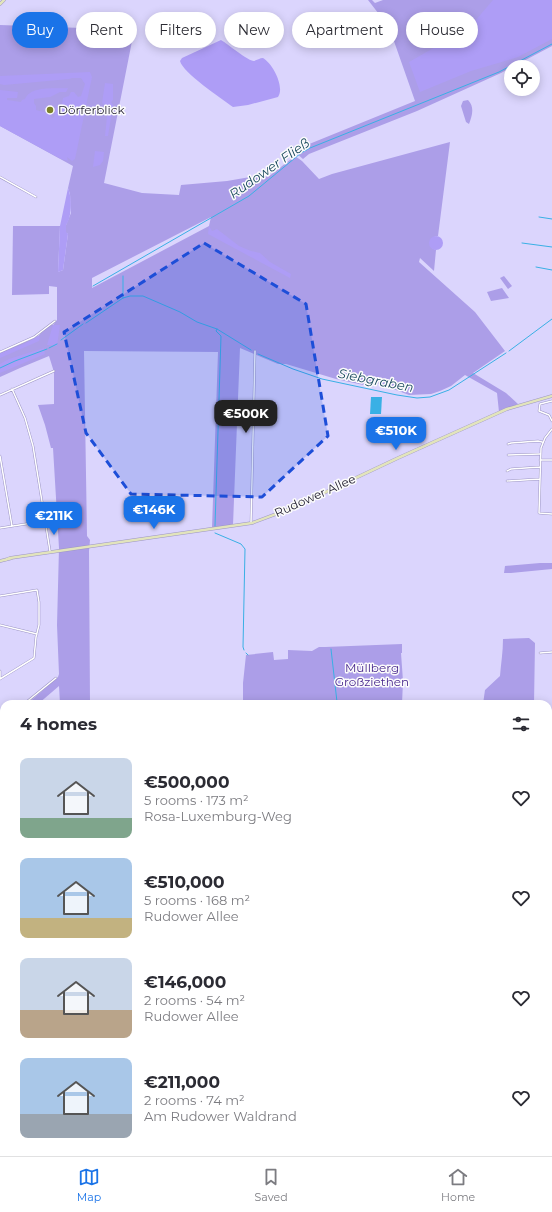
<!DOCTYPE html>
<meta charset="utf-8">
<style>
:root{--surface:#fff;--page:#f2f2f3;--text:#2b2b33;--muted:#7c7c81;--line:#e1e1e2;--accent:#1a73e8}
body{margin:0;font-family:Montserrat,sans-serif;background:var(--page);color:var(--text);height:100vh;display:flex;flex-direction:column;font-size:15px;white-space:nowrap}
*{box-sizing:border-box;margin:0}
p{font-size:13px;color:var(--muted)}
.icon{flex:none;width:22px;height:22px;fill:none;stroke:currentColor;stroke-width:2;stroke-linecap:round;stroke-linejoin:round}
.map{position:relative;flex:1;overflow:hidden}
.panel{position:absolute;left:0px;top:700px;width:552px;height:456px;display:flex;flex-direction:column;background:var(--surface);border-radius:12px 12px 0 0;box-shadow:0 2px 10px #0003}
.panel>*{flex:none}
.guide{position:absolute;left:12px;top:12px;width:528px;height:36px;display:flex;gap:8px}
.controls{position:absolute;left:504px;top:60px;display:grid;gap:8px}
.controls a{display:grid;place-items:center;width:36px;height:36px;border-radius:50%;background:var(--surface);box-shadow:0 2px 10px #0003;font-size:20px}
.price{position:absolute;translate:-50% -34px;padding:0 9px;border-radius:8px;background:var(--accent);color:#fff;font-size:13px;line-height:26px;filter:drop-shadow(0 1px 2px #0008)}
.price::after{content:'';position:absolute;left:50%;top:24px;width:12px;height:9px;margin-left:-6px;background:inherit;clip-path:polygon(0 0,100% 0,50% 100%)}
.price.active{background:#222;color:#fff}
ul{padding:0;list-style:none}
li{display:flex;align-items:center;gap:12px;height:100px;padding:0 20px}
li span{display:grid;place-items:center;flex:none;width:112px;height:80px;border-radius:8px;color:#555}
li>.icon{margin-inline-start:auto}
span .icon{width:48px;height:48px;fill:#fffc;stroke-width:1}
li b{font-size:17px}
h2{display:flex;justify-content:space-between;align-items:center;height:48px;padding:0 20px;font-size:17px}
.tag{padding:0 14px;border-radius:18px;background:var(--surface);box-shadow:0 2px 10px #0003;font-size:14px;line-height:36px}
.tag.active{background:var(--accent);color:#fff}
.menu{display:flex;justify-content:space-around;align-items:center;height:56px;border-top:1px solid var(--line);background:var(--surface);font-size:11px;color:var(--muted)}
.menu a{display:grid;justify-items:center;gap:2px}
.menu .active{color:var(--accent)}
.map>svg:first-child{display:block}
.green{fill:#ac9ee8;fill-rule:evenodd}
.forest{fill:#ae9df6}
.water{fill:#39b0e5}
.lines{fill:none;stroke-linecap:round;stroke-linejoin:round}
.stream{stroke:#39b0e5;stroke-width:1}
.street-casing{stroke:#9c95c4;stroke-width:2.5}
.secondary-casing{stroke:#9c95c4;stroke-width:3.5}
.street{stroke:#fff;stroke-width:1.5}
.secondary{stroke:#e2e4bc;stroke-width:2.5}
.rail-casing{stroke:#545068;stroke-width:2.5}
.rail{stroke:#fcfcfc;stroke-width:1;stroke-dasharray:3;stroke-linecap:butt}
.marked{fill:#1d4ed8;fill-opacity:0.2;stroke:#1d4ed8;stroke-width:3;stroke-dasharray:8 5;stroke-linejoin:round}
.poi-dot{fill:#7c802a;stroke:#fcfcfc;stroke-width:1.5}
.labels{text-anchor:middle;stroke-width:3;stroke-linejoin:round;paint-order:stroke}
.poi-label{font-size:12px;fill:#211e30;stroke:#fcfcfc;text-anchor:start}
.street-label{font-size:12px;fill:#211e30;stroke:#fcfcfc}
.park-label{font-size:12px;fill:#49298e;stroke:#fcfcfc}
.water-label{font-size:13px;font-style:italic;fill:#1a495f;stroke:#fcfcfc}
</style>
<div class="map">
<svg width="552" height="1156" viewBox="0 0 552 1156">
<rect width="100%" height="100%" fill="#dbd5fd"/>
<path class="green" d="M368 0H372L375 3 383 0H552V46L501 73 417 111 309 154 303 159 296 153 297 149 415 101 389 27Z
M111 24 134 31 104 183 142 193 179 195 181 185 227 181 262 175 268 177 295 156 302 161 319 179 332 174 450 142 438 236H435L432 248 436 250 434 271 420 258 419 262 475 312 505 351 473 373 506 393 518 404 499 412 497 393 465 375 451 386 440 391 431 394 409 395 383 385 377 384 368 386 336 379 286 364H278L240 348 233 525 212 528 218 352 84 351 87 536 90 540 89 551 90 704H60L59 686 38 704H27L58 677 59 674 57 625 59 548 53 448H51L45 425 38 405 54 404V372L49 356 20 368 0 377V353L37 337 51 324 53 325 57 320V287L49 286V294L12 295 13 226H60L58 272 63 270 68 234 66 233V225L71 213 70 194 68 188 73 166 0 126V25L109 29ZM211 217 209 226 92 288V278Z
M468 100C475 107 472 116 469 124L466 122 461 106 463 101Z
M504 276 512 286 508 289 500 278Z
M502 288 509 298 491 301 487 292Z
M540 563H552V569L511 573H504L505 566Z
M529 638 535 643 534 704H483L485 690 500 676C501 663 503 652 503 639Z
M402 644V653H401L403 681 402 704H243V683L246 655 273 652 274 660 288 659V650L312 651 319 647H325Z
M3 932 4 933V980L0 974V939Z
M53 1152H90L94 1156H55L52 1153Z"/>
<path class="forest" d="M493 0H552V39L518 57 471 71 420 92 409 62 469 28Z
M221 40C228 44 248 61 254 61 257 60 260 58 263 58 273 64 285 87 278 97L248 105 233 107C221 98 183 73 180 61L182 58Z
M90 72 92 77 75 159 72 161 67 157 68 161 61 159 0 126V90L18 92 17 98H7V100L21 102 22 100 25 99C31 85 55 89 68 88L66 92H60L50 97 34 99V103L36 106V110L51 114 50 116 52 118 54 117 57 106 62 104 63 98 69 96 71 92H74L78 97 81 96 85 84 81 78H72L69 79 4 85 0 84V76Z
M105 83 113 84V100L111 102 113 105 108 136H105L108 107 102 103Z
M95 151 104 152 103 161 100 165 93 167Z
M68 188C72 197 72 218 66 225V232L68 234 63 270 58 272 60 226Z
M209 226 212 231 217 229 239 246 251 251 260 253 270 262 291 274 290 278 208 234Z
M429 243a7 7 0 1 1 14 0a7 7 0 1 1-14 0Z
M53 325H60L57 346 47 345Z
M38 336 40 337 39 341 0 358V353L24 344Z
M44 348 45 354 0 373V364L9 359Z
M0 1097H4V1135L1 1142 4 1143V1152H14L15 1156H4L5 1153 3 1152 2 1148 0 1147Z"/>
<path class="water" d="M371 397H382L381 414H370Z"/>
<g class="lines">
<path class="stream" d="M539 217 552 219
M522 243 552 247
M536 267 552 270
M93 286 249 196 301 153 310 148 499 72 552 44
M123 298V276
M86 323 123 298 130 296H143L180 312 197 322 217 329 251 350
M61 340 83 324
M49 348 57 344
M509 351 552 319
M258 354 293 369 322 379 397 395 417 398 430 397 449 390 506 353
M0 368 15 361 47 349
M215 526 221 336 216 331 217 329
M215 533 241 544 245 549 243 647 244 650
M331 649 337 702 339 703
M246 653 248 655"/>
<g class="street-casing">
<path id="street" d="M0 177 36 197
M0 352 34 337 55 321
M12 389 25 418 33 446 50 551
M0 395 54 371
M552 401 540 404 539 411 549 415 552 421
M552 429 545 438 541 448 539 513 552 514
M508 444 511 443 538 441 542 442
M508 455 540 454
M0 456 12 526
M540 460H552
M507 471 511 469 540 467
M507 481 540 479
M251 523 255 351
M0 528 45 521
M0 596 37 590 39 602V625L36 637 34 658 0 679
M0 625 37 634
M540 653 552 652
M0 671V679
M24 704 56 678
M0 725 4 721
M548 755H552
M0 808H4
M548 808H552
M548 885 552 886
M0 896 4 897
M0 929 4 930
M548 1021 552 1020
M0 1038 4 1041
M548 1062 552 1064
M0 1093 4 1094
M46 1152 53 1156
M138 1152 143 1156
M363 1152 384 1156
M513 1152 525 1156
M245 1156 248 1152
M305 1156 306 1152
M364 1156V1152
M396 1156 397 1152
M421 1156V1152
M456 1156 457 1152
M497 1156 499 1152"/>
</g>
<g class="secondary-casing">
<path id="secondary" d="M0 4 4 0
M5 560 10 558 252 523 292 508 398 458 507 409 552 396
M0 561 12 558
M238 1152 242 1156
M242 1152 247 1156
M110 1156 113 1152
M114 1156 117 1152"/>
</g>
<use href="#street" class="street"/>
<use href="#secondary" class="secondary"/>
<g class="rail-casing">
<path id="rail" d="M0 976 4 983
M255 1152 260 1156"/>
</g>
<use href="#rail" class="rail"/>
</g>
<path class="marked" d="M204 243 306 304 328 436 262 497 131 494 86 433 64 332Z"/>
<circle class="poi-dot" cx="50" cy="110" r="4"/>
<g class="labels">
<g class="poi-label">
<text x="58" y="114">Dörferblick</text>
</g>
<g class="street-label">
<text transform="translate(315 496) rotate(-24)" y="4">Rudower Allee</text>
</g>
<g class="park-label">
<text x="372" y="672">Müllberg<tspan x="372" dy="14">Großziethen</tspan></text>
</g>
<g class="water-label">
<text transform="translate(269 168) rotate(-35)" y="5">Rudower Fließ</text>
<text transform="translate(376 380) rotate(11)" y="5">Siebgraben</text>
</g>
</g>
</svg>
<div class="controls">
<a><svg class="icon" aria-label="locate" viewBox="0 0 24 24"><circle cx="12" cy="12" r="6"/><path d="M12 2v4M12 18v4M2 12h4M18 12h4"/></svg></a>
</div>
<b class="price active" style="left:246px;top:434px">€500K</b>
<b class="price" style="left:396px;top:451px">€510K</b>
<b class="price" style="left:154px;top:530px">€146K</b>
<b class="price" style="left:54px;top:536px">€211K</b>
<div class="guide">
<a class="tag active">Buy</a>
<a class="tag">Rent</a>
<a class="tag">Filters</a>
<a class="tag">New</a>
<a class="tag">Apartment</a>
<a class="tag">House</a>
</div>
<section class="panel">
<h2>4 homes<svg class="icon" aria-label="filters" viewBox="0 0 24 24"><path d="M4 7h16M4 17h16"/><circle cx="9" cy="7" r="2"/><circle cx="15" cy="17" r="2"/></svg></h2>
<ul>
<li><span style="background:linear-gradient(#c9d6e8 75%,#7fa58c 0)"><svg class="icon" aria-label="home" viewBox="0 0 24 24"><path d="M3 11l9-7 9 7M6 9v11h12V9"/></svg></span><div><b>€500,000</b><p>5 rooms · 173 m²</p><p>Rosa-Luxemburg-Weg</p></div><svg class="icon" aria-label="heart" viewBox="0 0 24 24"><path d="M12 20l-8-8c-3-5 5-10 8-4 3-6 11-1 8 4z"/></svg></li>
<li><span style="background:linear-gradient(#a9c7e8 75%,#c2b280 0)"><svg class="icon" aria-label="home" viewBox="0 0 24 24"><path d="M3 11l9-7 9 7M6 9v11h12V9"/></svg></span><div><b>€510,000</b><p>5 rooms · 168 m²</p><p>Rudower Allee</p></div><svg class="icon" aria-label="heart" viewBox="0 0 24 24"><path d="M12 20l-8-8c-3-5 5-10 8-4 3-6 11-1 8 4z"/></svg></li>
<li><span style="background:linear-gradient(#c9d6e8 65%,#b9a48a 0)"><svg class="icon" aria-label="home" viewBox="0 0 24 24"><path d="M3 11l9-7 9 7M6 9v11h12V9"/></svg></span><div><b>€146,000</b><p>2 rooms · 54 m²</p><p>Rudower Allee</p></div><svg class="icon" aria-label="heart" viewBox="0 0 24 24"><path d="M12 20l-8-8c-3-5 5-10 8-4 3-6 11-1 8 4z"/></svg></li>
<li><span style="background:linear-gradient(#a9c7e8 70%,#9aa5b1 0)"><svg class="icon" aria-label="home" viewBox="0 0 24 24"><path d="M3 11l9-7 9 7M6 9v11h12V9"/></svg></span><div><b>€211,000</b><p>2 rooms · 74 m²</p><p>Am Rudower Waldrand</p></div><svg class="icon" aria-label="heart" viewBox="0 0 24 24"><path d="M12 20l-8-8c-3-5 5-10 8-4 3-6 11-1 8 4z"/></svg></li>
</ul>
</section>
</div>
<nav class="menu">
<a class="active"><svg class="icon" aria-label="map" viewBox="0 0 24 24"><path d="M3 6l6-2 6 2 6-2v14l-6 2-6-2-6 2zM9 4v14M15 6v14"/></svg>Map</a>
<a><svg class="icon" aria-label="saved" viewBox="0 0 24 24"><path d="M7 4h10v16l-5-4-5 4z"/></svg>Saved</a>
<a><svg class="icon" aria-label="home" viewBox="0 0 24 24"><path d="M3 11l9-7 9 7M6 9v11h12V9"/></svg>Home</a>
</nav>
